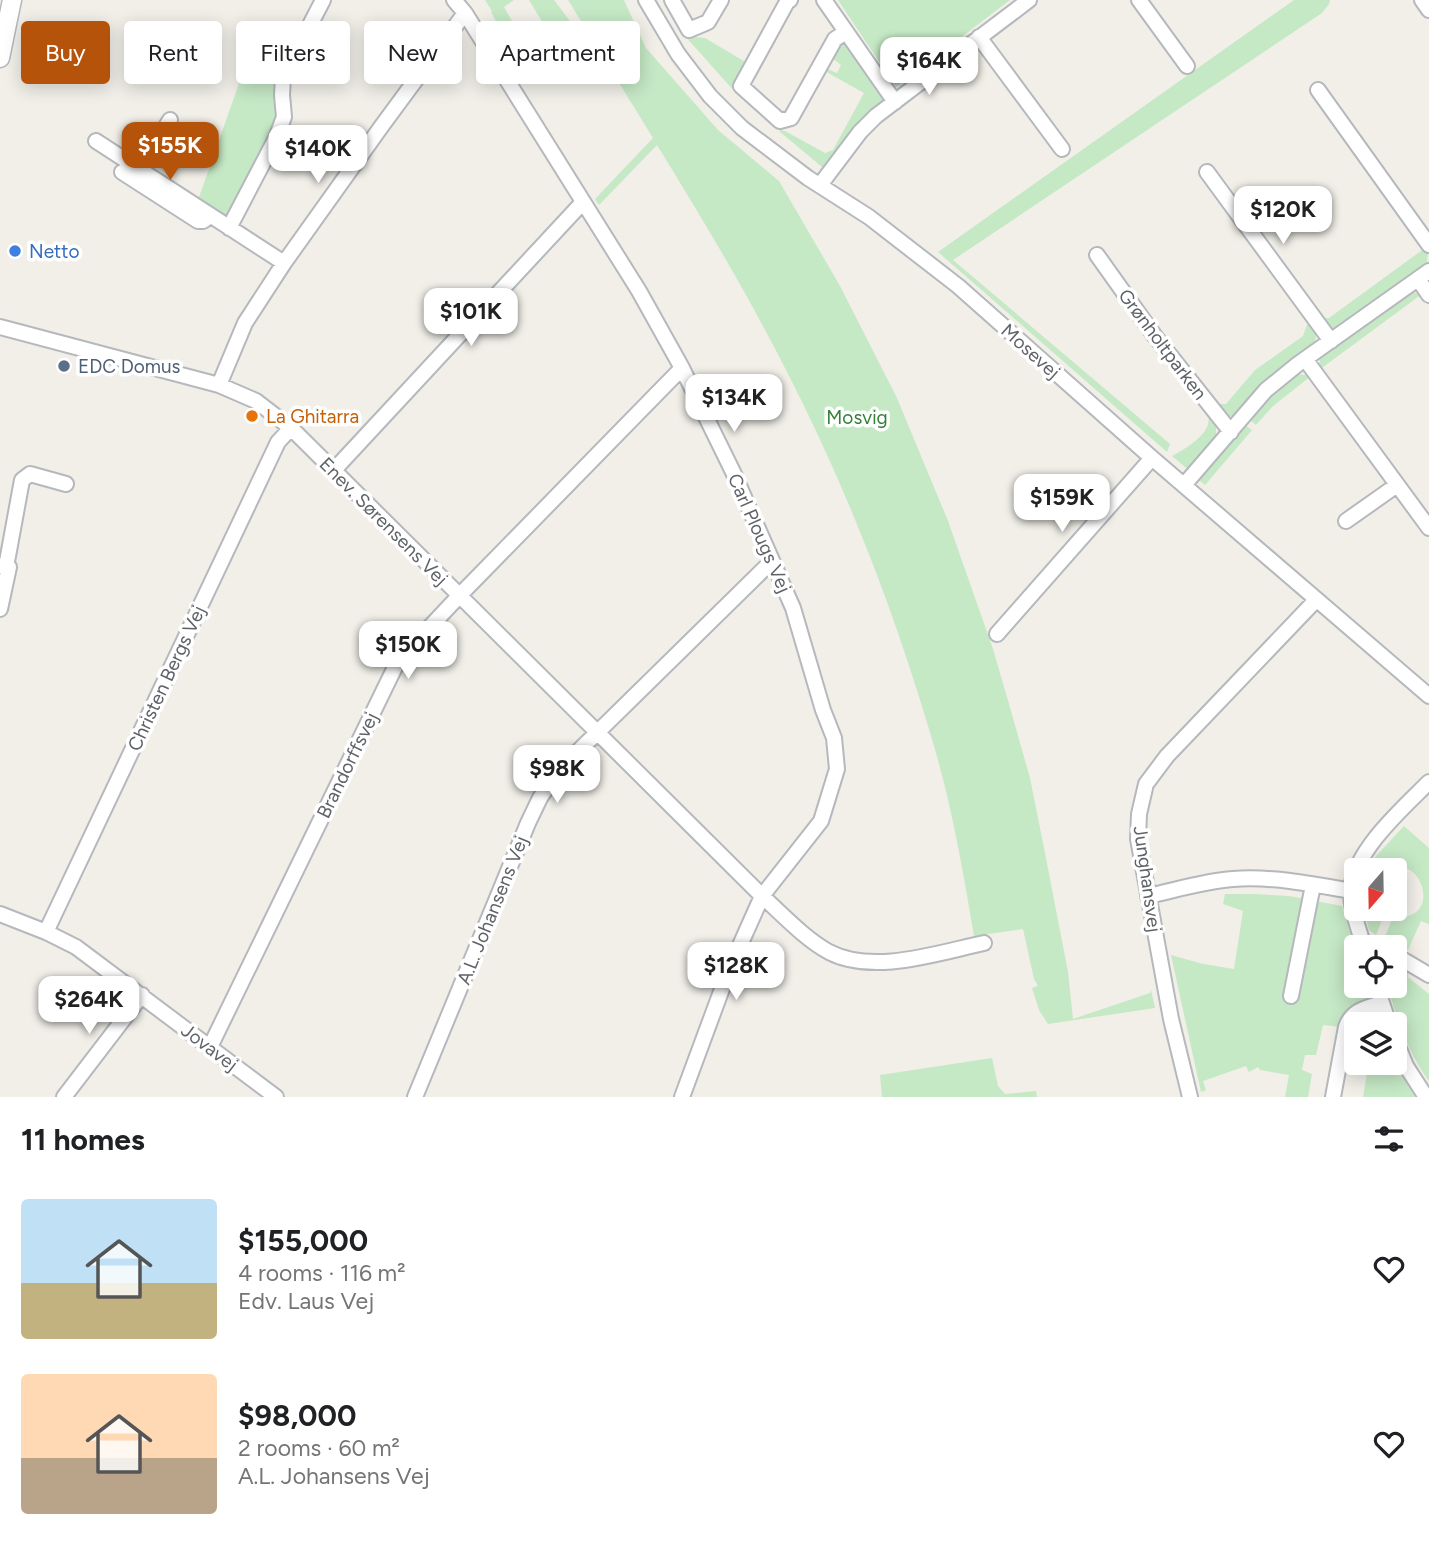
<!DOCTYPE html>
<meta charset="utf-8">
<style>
:root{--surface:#fff;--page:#f2f2f2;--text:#202124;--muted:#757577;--accent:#b45309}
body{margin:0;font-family:Figtree,sans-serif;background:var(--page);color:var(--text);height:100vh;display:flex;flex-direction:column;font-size:26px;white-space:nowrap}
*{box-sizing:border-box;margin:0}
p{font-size:23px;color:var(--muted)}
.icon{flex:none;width:38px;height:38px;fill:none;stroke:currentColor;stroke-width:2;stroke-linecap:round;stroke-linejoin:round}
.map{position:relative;height:1097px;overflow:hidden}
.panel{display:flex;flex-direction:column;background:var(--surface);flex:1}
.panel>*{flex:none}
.hud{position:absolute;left:21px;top:21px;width:700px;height:63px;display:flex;gap:14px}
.needle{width:46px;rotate:200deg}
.fabs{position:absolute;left:1344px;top:858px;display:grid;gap:14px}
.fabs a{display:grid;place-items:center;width:63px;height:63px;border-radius:7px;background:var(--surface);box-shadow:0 4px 18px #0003;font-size:35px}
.price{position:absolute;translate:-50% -60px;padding:0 16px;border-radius:14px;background:#fff;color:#222;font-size:23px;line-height:46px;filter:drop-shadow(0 2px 4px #0008)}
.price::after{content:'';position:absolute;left:50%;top:42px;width:21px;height:16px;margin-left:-10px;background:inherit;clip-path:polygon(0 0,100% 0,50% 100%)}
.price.active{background:var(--accent);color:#fff}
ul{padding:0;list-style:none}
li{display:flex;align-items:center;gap:21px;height:175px;padding:0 21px}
li span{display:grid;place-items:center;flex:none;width:196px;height:140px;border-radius:7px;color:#555}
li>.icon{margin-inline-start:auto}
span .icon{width:84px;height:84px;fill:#fffc;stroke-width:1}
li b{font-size:30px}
h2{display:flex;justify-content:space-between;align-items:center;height:84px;padding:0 21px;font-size:30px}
.pill{padding:0 24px;border-radius:7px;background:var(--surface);box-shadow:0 4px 18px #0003;font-size:24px;line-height:63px}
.pill.active{background:var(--accent);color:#fff}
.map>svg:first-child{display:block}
.green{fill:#c5e8c5}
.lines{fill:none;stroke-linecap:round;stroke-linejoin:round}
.minor-casing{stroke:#b5b8bc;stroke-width:18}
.tertiary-casing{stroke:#b5b8bc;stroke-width:21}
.minor{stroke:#fff;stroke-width:14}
.tertiary{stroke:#fff;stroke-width:18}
.shop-dot{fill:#3f7fe0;stroke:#fff;stroke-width:2.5}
.service-dot{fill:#5c6f8a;stroke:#fff;stroke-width:2.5}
.food-dot{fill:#e8710a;stroke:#fff;stroke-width:2.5}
.labels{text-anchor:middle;stroke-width:7;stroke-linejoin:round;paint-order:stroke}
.shop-label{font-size:19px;fill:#366cbe;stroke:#fff;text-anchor:start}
.street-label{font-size:19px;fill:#5f6368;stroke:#fff}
.service-label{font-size:19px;fill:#4e5e75;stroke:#fff;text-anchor:start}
.food-label{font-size:19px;fill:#c56008;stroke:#fff;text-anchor:start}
.park-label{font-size:19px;fill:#348238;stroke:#fff}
</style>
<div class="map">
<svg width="1429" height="1097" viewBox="0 0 1429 1097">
<rect width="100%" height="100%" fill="#f1efe8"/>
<path class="green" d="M485 0H514L504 7 512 21 500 29 491 12 492 11Z
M529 0H554L573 25 541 67 524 41 546 28Z
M568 0H624L646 48 718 130 779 181 840 286 897 398 948 521 993 649 1009 704 1030 778 1044 848 1068 972 1073 1019 1150 993 1151 990 1155 1008 1048 1024 1039 1010 1032 988 1038 986 1034 979 1023 929 974 936C964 877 954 818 938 760 900 626 850 494 786 370 747 293 702 218 657 145L599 205 595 199 653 138Z
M838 0H1010L896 87Z
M1294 0H1330L1329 4 1322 13 953 260 1170 444 1167 452 938 252Z
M685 36 705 38 747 63 736 84 735 92Z
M843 43 884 102 852 129 828 165 822 167 779 131 780 130 785 131 825 153 833 150 864 93 823 70 825 68 837 73 841 65 831 57 838 45Z
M243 72 274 83 277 123 229 218 198 200Z
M1425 248 1428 252 1427 263 1337 329 1326 327 1321 318H1329Z
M1409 292 1422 294 1319 370 1320 357Z
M1308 322 1317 333 1314 345 1235 416H1228L1217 404H1226L1255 370 1303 336Z
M1298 374 1311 376 1273 406 1256 425 1249 419 1272 394Z
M1209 416 1216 423V437L1188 469 1185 467 1172 456C1182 451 1203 438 1207 427 1209 424 1208 420 1209 416Z
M1244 424 1252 430 1205 485 1200 481 1201 476Z
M1404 826 1429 848V924L1421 921 1408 950 1383 941 1393 917C1402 917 1414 917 1420 908 1428 896 1421 875 1408 869 1403 867 1376 870 1368 870L1376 856Z
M1225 894H1255L1289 896 1342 906 1356 952V985H1367L1368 1001 1374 1024H1356L1343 1021 1341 1027 1323 1025 1316 1055H1305L1302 1070 1312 1074 1308 1097H1285L1289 1075 1260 1070 1258 1067 1249 1072 1246 1066 1203 1081 1206 1090 1201 1092 1171 955 1203 964 1234 969 1243 911 1223 904Z
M1364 908H1380L1385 913 1376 935 1369 930Z
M1395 959 1409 966 1408 977 1429 994V1081C1407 1051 1398 1021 1387 985H1395Z
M992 1058 998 1086 1005 1094 1036 1091 1037 1097H882L880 1075Z
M1369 1062H1394L1415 1097H1363Z"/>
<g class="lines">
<g class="minor-casing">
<path id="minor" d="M454 0 465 13 639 291 682 368 733 472 793 608 823 710 834 738 837 769 821 821 762 896 729 970 682 1097
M646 0 678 54 710 96 742 128 808 178 869 217 958 286 1152 458 1429 696
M672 0 689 30 708 22 721 0
M790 0 787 2 741 86 780 121 791 118 835 39 846 32
M824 0 895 102
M1139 0 1187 66
M1422 0 1429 10
M979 37 1062 149
M1318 90 1429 245
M96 141 284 263
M139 170 170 120
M122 172 198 221H203L210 216
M1207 172 1331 341
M820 185 860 132 876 116 1029 0
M229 228 276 138 284 117 282 95 283 77 323 0
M1097 255 1154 335 1231 432
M1418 279 1429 295
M0 327 219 385 256 401 291 428 762 896C783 915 804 938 829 952 873 975 937 953 984 943
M1305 359 1429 528
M219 385 245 323 284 263 381 127 465 13
M334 470 583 202
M1184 485 1266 390 1298 364 1429 271
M1346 521 1397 485
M6 567 22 480 30 474 66 484
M0 609 9 567 1 566
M997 634 1152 458
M1148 896C1176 890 1204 881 1233 879 1272 876 1313 884 1351 891
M0 914 46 932 76 947 276 1097
M46 932 278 442 291 428
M1364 947C1359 929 1350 908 1351 889 1355 850 1402 809 1429 782
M1395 955 1429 975
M1376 985 1389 1024
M1291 996 1313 885
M1395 1039 1406 1066 1426 1097
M210 1047 398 661 459 596 682 368
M64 1097 142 995
M415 1097 528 823 540 798 557 772 772 561
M1190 1097 1171 1019 1138 839 1139 814 1146 784 1167 756 1316 600
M1333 1097 1346 1027C1352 1010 1366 1008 1382 1003"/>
</g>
<g class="tertiary-casing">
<path id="tertiary" d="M0 58 12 0"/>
</g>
<use href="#minor" class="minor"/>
<use href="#tertiary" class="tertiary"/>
</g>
<circle class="shop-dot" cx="15" cy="251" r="7"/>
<circle class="service-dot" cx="64" cy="366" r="7"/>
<circle class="food-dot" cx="252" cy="416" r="7"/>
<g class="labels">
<g class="shop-label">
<text x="29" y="258">Netto</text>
</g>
<g class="street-label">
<text transform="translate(1163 344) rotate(53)" y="7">Grønholtparken</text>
<text transform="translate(1031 351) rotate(42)" y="7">Mosevej</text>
<text transform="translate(384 521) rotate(45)" y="7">Enev. Sørensens Vej</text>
<text transform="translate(760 533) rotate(66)" y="7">Carl Plougs Vej</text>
<text transform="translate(166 678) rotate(-65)" y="7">Christen Bergs Vej</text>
<text transform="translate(347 765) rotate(-64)" y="7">Brandorffsvej</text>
<text transform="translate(1148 879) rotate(82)" y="7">Junghansvej</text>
<text transform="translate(492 910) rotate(-68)" y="7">A.L. Johansens Vej</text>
<text transform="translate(210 1047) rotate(37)" y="7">Jovavej</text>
</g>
<g class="service-label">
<text x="78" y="373">EDC Domus</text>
</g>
<g class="food-label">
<text x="266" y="423">La Ghitarra</text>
</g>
<g class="park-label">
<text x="857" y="424">Mosvig</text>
</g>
</g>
</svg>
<div class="fabs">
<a><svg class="needle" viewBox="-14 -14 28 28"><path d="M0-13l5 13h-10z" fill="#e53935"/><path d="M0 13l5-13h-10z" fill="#757577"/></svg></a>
<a><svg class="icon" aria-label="locate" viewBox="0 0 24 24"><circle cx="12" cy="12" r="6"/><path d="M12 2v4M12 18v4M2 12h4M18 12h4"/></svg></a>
<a><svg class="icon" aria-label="layers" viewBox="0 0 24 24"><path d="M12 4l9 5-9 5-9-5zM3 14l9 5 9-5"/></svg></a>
</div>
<b class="price" style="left:929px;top:97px">$164K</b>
<b class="price active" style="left:170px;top:182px">$155K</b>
<b class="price" style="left:318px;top:185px">$140K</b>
<b class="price" style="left:1283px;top:246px">$120K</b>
<b class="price" style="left:471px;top:348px">$101K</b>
<b class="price" style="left:734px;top:434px">$134K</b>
<b class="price" style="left:1062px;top:534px">$159K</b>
<b class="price" style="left:408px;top:681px">$150K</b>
<b class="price" style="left:557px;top:805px">$98K</b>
<b class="price" style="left:736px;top:1002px">$128K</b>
<b class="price" style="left:89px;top:1036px">$264K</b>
<div class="hud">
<a class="pill active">Buy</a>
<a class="pill">Rent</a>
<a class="pill">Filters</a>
<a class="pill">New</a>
<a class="pill">Apartment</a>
</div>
</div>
<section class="panel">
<h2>11 homes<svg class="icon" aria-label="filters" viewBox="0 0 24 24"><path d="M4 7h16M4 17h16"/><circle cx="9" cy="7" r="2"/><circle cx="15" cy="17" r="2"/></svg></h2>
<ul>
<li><span style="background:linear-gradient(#bfe0f5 60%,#c2b280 0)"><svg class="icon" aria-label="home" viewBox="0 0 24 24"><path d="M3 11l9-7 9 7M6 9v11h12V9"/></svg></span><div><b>$155,000</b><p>4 rooms · 116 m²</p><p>Edv. Laus Vej</p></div><svg class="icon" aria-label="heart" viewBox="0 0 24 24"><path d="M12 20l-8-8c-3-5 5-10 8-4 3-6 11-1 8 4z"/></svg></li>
<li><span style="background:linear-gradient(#ffd9b3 60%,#b9a48a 0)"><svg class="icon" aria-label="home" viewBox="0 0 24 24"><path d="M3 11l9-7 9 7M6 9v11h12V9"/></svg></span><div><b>$98,000</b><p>2 rooms · 60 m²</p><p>A.L. Johansens Vej</p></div><svg class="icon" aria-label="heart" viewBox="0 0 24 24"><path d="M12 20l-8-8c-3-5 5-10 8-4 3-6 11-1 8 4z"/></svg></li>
</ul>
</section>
